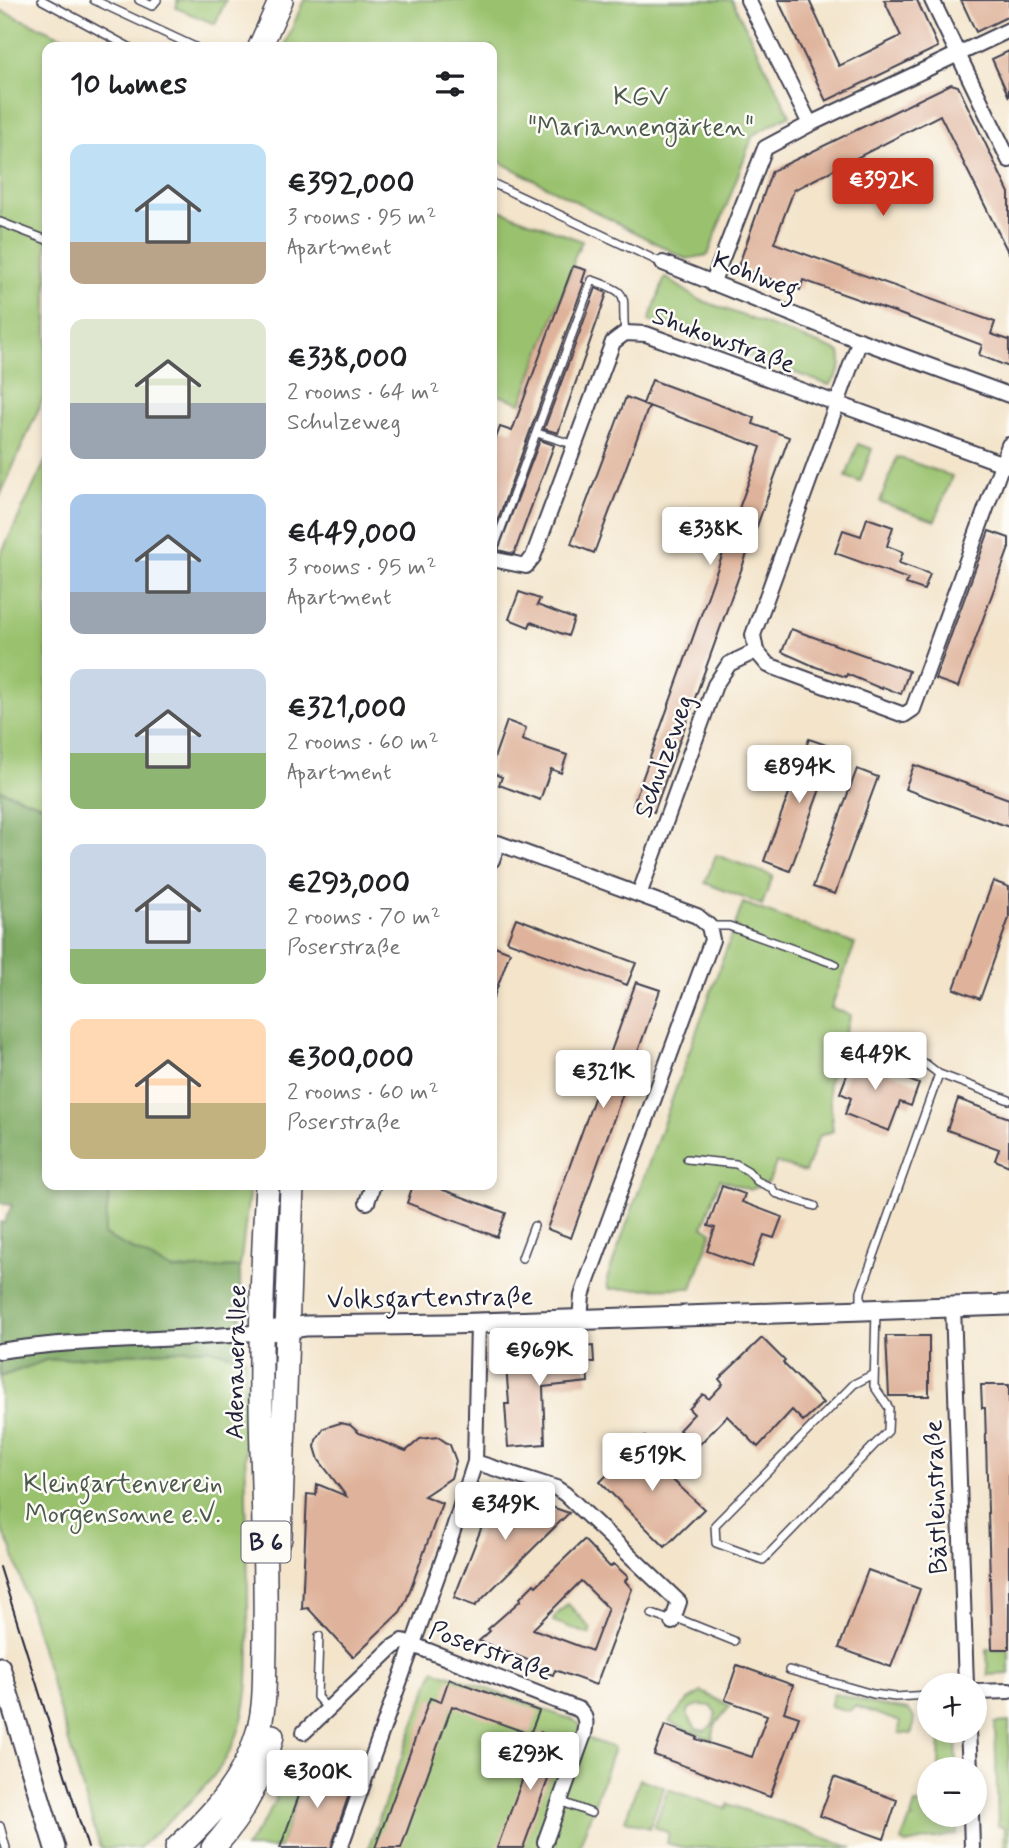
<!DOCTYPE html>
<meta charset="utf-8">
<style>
:root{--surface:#fff;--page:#f2f2f2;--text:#202124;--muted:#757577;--accent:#c8321e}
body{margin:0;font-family:Mynerve,sans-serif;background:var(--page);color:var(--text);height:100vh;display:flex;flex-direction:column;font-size:26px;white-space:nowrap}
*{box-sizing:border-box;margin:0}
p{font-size:23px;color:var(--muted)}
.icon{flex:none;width:38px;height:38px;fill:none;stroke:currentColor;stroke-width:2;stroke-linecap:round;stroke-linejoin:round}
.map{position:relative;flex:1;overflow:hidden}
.drawer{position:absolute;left:42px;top:42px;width:455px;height:1148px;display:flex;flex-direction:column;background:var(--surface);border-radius:14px;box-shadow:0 4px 10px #0003}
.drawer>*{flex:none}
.tools{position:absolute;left:917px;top:1673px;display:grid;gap:14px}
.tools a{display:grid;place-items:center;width:70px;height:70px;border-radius:50%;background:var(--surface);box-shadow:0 4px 10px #0003;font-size:35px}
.price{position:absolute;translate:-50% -60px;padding:0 16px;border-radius:7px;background:#fff;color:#222;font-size:23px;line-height:46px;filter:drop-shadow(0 2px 4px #0008)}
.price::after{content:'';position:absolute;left:50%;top:42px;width:21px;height:16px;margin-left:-10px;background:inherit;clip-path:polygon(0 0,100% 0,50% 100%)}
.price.on{background:var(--accent);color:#fff}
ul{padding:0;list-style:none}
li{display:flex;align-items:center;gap:21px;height:175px;padding:0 28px}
li span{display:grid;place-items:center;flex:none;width:196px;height:140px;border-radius:14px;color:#555}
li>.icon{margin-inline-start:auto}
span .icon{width:84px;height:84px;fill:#fffc;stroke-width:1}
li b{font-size:30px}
h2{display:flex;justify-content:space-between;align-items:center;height:84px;padding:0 28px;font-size:30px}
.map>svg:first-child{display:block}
.green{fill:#9ac26e;stroke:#5e7254;stroke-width:2;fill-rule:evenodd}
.forest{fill:#7ba861;stroke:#4e654e;stroke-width:2}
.building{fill:#dfb39b;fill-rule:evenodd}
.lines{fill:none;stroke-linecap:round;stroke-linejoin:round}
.lane-casing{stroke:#413f50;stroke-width:10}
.street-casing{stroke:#413f50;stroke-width:18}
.secondary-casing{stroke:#413f50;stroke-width:23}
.primary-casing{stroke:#413f50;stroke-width:26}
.lane{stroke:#fff;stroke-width:7}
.street{stroke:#fff;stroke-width:14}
.secondary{stroke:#fff;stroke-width:19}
.primary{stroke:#fff;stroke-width:23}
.tram{stroke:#22223b;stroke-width:2}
.labels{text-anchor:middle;stroke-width:5;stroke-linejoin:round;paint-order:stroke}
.shield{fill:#fdfcf7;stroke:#646373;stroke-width:2}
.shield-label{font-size:24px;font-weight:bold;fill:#22223b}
.park-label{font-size:26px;fill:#4c5a4d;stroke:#fdfcf7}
.street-label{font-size:26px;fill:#22223b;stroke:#fdfcf7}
</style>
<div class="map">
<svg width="1009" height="1848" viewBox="0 0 1009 1848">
<rect width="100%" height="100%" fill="#fdfcf7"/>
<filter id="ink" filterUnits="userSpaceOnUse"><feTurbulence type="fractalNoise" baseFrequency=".0143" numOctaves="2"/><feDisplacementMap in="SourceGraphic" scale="14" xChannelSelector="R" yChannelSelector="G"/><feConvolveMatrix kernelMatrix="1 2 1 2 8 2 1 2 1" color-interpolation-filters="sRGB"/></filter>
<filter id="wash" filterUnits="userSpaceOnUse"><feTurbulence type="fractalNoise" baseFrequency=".00686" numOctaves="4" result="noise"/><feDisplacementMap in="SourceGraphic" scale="28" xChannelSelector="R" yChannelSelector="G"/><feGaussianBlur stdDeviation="1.57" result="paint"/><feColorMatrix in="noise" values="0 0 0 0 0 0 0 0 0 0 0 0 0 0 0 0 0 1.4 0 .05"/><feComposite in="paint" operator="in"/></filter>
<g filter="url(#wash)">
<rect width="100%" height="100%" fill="#f3e4ca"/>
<path class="green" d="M176 0H226L215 24 176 8 178 1Z
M304 0H732L790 115 753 135 708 255 686 259 492 158V47H284Z
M0 10 86 47H47V390L0 496Z
M492 207 582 241 574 258 573 266 521 403 496 394 492 405Z
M665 277 698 299 840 352C843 367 839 375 829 385L649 321Z
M858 444 872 449 860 482 846 477Z
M897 457 952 476 935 521 880 502Z
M47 458V807L0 790V556Z
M716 855 773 876 762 905 705 883Z
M743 903 855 944 831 1008 851 1015 828 1083 833 1131 819 1136 805 1172 776 1163 769 1182 750 1190 720 1179 703 1227 712 1231 692 1288 608 1289 607 1279Z
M110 1185H250L240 1267 173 1270 104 1235Z
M207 1348 246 1358C245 1404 245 1451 246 1497 247 1534 248 1572 248 1609 249 1656 253 1708 230 1751 210 1790 170 1818 139 1848H100L12 1549 0 1526V1377L46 1360Z
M568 1604 590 1628 591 1634H587L553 1621 555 1616Z
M987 1649H1009V1674L988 1675Z
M434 1670 573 1720 580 1724 579 1735 614 1748 579 1848H368Z
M702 1692 730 1706 715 1725 712 1740 669 1722 688 1700ZM700 1705 711 1706 716 1713 713 1724 705 1731 696 1729 687 1714 690 1708Z
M834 1693 877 1705 909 1710 914 1718 912 1734 899 1733 900 1722 855 1706 849 1711 830 1706Z
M1009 1722V1848H1004L1005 1827 998 1826 995 1723Z
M940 1731H956L957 1769H939Z
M314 1754 280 1848H245L268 1815 281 1787Z
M640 1779 664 1787 649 1828 625 1820Z
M668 1789 726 1809 728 1804 853 1848H683L667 1843 669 1833 654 1827Z
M915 1804 929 1805V1815H957V1834L906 1844 901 1841 910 1819H913L911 1816Z"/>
<path class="forest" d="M0 790 47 807V1185H110L104 1235 173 1270 240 1267 241 1357 207 1348 46 1360 0 1377V1222L4 1223 12 1205 0 1203Z"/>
<g id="blocks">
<path class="building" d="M778 0H809L839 66 901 36 884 0H917L938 47 826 101Z
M961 0H1009V16L976 32Z
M1009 51V97L992 59Z
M951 84 958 86 1009 193V254L940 115 794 190 774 243 995 322 991 334 1009 340V367L979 355 982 345 897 313 803 280 800 290 738 267 772 171Z
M573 266 586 270 582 282 584 283 492 536V449L500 427 512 431Z
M596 288 607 293 558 433 544 429Z
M652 380 755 418 753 424 789 437 654 812 633 805 761 447 643 404Z
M626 397 649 406 594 553 571 544Z
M540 440 554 445 514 554 498 550Z
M867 518 893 527 887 546 903 552 899 563 930 574 924 590 906 584 908 579 835 553 843 530 861 536Z
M989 531 1009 538V548L958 687 935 679Z
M519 592 540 599 537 605 574 619 568 636 531 622 529 627 509 619Z
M791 629 909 671 901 694 883 687 882 689 847 674 846 677 816 667 782 652Z
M507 721 526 728 522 740 567 755 561 773 551 769 540 800 499 785 502 777 492 773V764Z
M809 739 835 748 790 871 764 861Z
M914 765 1009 799V827L905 789Z
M857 769 878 777 835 894 813 887Z
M993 881 1009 887V918L980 999 954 989Z
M516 918 636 963 627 985 507 941Z
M492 945 510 952 493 999 492 998Z
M636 982 660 990 571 1238 547 1229Z
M857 1049 878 1057 875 1067 919 1084 911 1106 900 1102 889 1131 845 1114 851 1098 840 1093Z
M958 1099 1009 1118V1166L995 1160 999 1149 947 1130Z
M413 1185H430L506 1213 497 1237 407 1203Z
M722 1186 745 1194 742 1202 782 1217 774 1238 764 1235 752 1267 707 1251 715 1228 708 1226Z
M886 1336H929V1396H889Z
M762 1338 785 1361 783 1363 823 1403 803 1421 792 1410 758 1447 727 1416 697 1447 679 1430 694 1414 689 1409 703 1394 709 1399 723 1384 719 1379Z
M593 1346 594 1362H587L588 1382 543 1387 545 1444 508 1447 505 1404H509L505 1352Z
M981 1385H1009V1649H992L985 1408H982Z
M340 1423 350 1425 359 1433 406 1451 420 1439 438 1437 450 1445 456 1461 451 1478 424 1496 442 1503 406 1601 400 1612 353 1657 308 1608 302 1609 307 1494 316 1495 317 1484 346 1496 319 1460 315 1447 316 1440 324 1428Z
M645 1437 671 1464 663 1471 704 1509 665 1547 600 1482Z
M497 1488 569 1513 475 1606 454 1598Z
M584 1540 610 1567 614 1564 628 1577 625 1581 632 1589 596 1685 555 1670 553 1675 536 1669 538 1664 479 1641 490 1631 488 1629 521 1600 520 1598 534 1584 536 1586ZM581 1581 608 1608 592 1651 533 1629Z
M868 1570 920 1589 891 1667 839 1648Z
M737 1665 793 1685 784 1712 799 1717 770 1797 654 1755 665 1725 697 1737 696 1739 752 1757 767 1715 725 1700Z
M449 1679 539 1711 530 1734 452 1706 401 1848H375L430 1698 441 1702Z
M540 1732 562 1741 523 1848H497Z
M314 1754 327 1759 322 1774 351 1788 331 1848H280Z
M834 1777 897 1800 884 1839 820 1816Z"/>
</g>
</g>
<g filter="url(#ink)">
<use href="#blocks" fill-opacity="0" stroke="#413f50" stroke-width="2"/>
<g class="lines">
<g class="lane-casing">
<path id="lane" d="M42 0 129 47
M94 0 195 47
M139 0 152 6 157 0
M492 183 662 263
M0 222 47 240
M537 433 575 445
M495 545 592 280C635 295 620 294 625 333
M709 926H729L835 964
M867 1041 926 1064 939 1074 1009 1100
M687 1159 736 1164 748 1171 757 1181 772 1188 775 1193 815 1206
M522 1258 534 1226
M861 1308V1292L939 1074
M874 1374 854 1384 715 1525 716 1543 763 1560 888 1431 889 1408 874 1386 876 1310
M652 1614 672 1621
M674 1617 734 1641
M319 1636 317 1697 328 1709
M789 1670 873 1694 895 1697 929 1695
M560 1801 591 1813
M0 1826 6 1848"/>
</g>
<g class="street-casing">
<path id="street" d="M748 0 810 124
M932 0 1009 160
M663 263 837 332 1009 395
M712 284 765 148 810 124 1009 30
M860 340 753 635 756 651 768 665 904 715 913 709 1009 445
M492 559 526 566 533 557 613 342 625 333 646 334 1009 466
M492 860 498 843 697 916 709 926 712 940 587 1281 582 1296 580 1319
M639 895 715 685 729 664 756 651
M367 1202 373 1185
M953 1306 966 1685
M0 1351C87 1337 175 1342 262 1332
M475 1462 556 1488 565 1494 679 1602 672 1622
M975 1692 1009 1691
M968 1731 970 1769
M304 1732 393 1647 403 1641 580 1710C587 1718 586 1724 584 1734L545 1842
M971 1815 972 1848
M340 1848 448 1546 475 1462 478 1323"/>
</g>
<g class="secondary-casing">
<path id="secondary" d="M262 1332 305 1326 448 1324 1009 1305
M0 1667 55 1848"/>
</g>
<g class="primary-casing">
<path id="primary" d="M260 47 281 0
M280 1538 292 1185
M177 1848C213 1814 244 1781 258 1732 266 1705 264 1676 265 1648 266 1582 264 1517 262 1451 259 1363 262 1273 267 1185
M213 1848C241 1817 262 1778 272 1736"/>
</g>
<use href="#lane" class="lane"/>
<use href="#street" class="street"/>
<use href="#secondary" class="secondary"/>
<use href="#primary" class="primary"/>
<path class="tram" d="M0 1567 88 1848"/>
</g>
</g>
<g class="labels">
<rect class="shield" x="241.5" y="1521.5" width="49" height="41" rx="5"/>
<g class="shield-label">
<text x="266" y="1550">B 6</text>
</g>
<g class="park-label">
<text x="641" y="105">KGV<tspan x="641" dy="30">"Mariannengärten"</tspan></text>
<text x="123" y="1492">Kleingartenverein<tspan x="123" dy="30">Morgensonne e.V.</tspan></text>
</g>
<g class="street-label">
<text transform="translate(756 274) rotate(21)" y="9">Kohlweg</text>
<text transform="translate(724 339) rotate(20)" y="9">Shukowstraße</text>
<text transform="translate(663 756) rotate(-70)" y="9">Schulzeweg</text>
<text transform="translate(430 1297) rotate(-1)" y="9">Volksgartenstraße</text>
<text transform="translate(235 1362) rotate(-89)" y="9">Adenauerallee</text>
<text transform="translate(935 1497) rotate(-92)" y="9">Bästleinstraße</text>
<text transform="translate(491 1650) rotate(20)" y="9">Poserstraße</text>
</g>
</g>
</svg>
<div class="tools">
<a>+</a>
<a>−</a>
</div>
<b class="price on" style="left:883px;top:218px">€392K</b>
<b class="price" style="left:710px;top:567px">€338K</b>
<b class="price" style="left:799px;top:805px">€894K</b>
<b class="price" style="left:875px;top:1092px">€449K</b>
<b class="price" style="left:603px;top:1110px">€321K</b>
<b class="price" style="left:539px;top:1388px">€969K</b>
<b class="price" style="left:652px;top:1493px">€519K</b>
<b class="price" style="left:505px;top:1542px">€349K</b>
<b class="price" style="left:530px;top:1792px">€293K</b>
<b class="price" style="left:317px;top:1810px">€300K</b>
<section class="drawer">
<h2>10 homes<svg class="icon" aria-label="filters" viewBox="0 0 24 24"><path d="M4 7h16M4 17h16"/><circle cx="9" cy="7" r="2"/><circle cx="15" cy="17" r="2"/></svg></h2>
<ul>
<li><span style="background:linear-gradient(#bfe0f5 70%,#b9a48a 0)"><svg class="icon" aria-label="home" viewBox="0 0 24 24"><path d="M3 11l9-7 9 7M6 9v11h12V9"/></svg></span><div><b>€392,000</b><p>3 rooms · 95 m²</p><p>Apartment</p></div></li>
<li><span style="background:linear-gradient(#dfe7d0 60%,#9aa5b1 0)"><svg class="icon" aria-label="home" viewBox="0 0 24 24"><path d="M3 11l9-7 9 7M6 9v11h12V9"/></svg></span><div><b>€338,000</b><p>2 rooms · 64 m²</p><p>Schulzeweg</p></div></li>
<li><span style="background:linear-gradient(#a9c7e8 70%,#9aa5b1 0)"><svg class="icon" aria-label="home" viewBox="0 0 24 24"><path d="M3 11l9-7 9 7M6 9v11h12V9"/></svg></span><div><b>€449,000</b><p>3 rooms · 95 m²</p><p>Apartment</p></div></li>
<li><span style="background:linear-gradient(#c9d6e8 60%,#8fb573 0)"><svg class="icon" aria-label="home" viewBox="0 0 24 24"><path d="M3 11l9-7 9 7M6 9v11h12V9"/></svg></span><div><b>€321,000</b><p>2 rooms · 60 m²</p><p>Apartment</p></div></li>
<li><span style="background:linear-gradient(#c9d6e8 75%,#8fb573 0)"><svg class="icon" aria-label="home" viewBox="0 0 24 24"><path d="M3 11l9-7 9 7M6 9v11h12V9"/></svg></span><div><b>€293,000</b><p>2 rooms · 70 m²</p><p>Poserstraße</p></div></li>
<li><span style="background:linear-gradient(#ffd9b3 60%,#c2b280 0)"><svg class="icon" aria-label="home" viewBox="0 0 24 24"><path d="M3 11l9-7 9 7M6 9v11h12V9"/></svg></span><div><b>€300,000</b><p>2 rooms · 60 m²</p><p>Poserstraße</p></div></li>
</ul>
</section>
</div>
